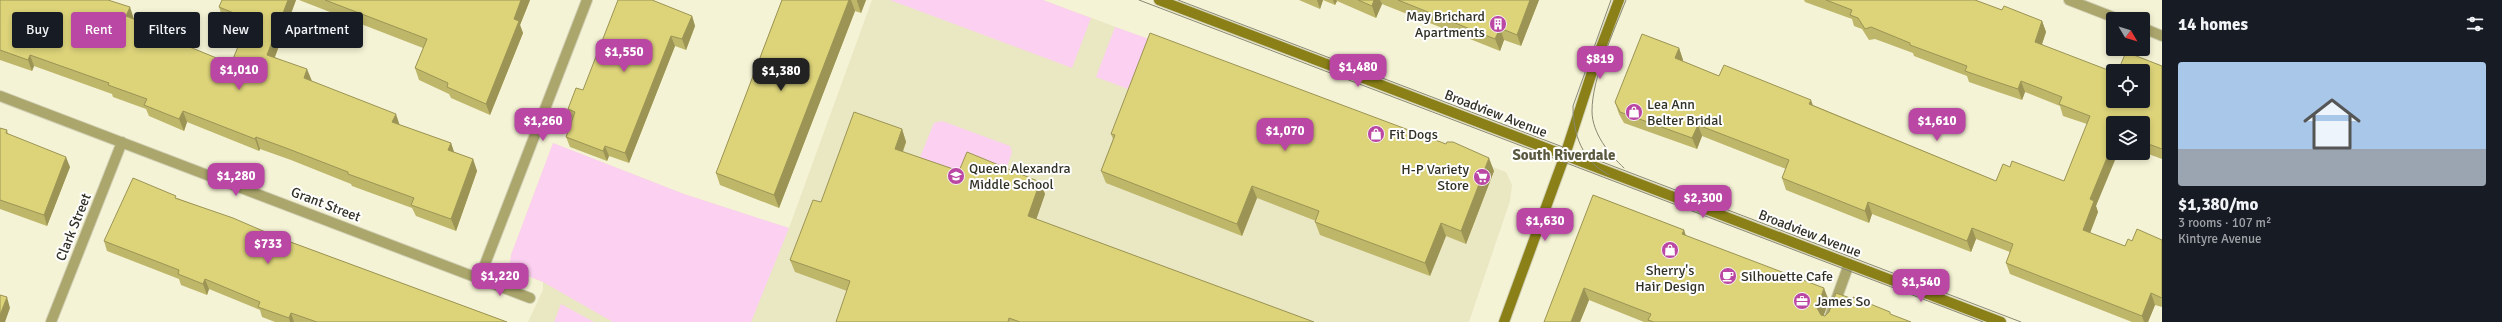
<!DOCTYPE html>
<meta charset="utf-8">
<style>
:root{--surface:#171b24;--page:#242831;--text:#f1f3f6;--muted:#9ea1a6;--line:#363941;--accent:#b947a3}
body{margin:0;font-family:Signika,sans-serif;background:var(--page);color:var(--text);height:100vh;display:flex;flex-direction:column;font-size:15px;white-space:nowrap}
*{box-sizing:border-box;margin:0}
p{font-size:13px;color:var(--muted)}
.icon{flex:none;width:22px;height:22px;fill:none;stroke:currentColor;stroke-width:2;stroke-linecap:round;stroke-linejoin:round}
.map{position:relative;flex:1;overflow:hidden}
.sheet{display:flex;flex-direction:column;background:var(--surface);width:340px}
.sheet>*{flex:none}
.guide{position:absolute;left:12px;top:12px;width:380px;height:36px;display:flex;gap:8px}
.needle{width:26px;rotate:128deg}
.buttons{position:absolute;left:2106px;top:12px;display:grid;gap:8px}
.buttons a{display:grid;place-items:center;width:44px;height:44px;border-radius:4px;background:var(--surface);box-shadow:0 2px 6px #0003;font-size:20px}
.price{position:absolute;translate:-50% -34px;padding:0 9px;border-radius:8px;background:var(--accent);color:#fff;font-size:13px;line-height:26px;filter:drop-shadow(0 1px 2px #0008)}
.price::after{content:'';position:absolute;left:50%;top:24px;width:12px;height:9px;margin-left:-6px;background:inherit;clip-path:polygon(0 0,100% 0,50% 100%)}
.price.on{background:#222;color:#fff}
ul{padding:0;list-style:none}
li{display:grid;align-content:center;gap:8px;height:212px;padding:0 16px}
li+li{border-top:1px solid var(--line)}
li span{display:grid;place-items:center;height:124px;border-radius:4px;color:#555}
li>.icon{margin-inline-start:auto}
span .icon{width:72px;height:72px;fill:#fffc;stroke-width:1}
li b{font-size:17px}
h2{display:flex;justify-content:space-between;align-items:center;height:48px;padding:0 16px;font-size:17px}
.pill{padding:0 14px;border-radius:4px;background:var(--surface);box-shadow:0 2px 6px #0003;font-size:14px;line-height:36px}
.pill.on{background:var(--accent);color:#fff}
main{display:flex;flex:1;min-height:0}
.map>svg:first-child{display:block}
.built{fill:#eae7c3}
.green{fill:#fcd0f0}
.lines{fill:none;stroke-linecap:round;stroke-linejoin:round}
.street-casing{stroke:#d2d0b5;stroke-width:12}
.secondary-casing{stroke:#d2d0b5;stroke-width:12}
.street{stroke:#aba66c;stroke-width:10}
.secondary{stroke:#8a8017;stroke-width:10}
.tram{stroke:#898874;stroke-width:1}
.wall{fill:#beb669}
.shaded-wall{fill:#9b9455}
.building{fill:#ddd47a;stroke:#9b9455}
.labels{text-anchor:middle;stroke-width:4;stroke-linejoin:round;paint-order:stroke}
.poi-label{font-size:14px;fill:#313025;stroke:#fefefe;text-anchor:start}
.street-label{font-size:14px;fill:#313025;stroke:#fefefe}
.neighbourhood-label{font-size:15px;font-weight:bold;fill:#5a583f;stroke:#fefefe}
</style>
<main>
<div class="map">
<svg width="2162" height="322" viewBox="0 0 2162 322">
<rect width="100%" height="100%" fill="#f5f3d5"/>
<path class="built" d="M872 0H1043L1506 172 1512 185 1510 201 1469 322H528L543 290V282L515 271 510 264 511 255 553 143 684 194 789 228Z"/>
<path class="green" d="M890 0H1043L1091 18 1072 68Z
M1115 27 1155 41 1136 92 1096 77Z
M942 121 1010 146 1012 152 1005 173 964 184 916 167 934 123Z
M553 143 684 194 789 228 751 322H613L543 282 515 271 510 264 511 255Z
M561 304 594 322H554Z"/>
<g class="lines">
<g class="street-casing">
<path id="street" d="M2069 0 2118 19
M2143 28 2162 36
M0 96 530 298
M480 277 587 0
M51 322 122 142
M1828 322 1849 264"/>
</g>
<g class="secondary-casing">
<path id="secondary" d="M1159 0 2001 322
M1504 322 1565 155 1594 66 1619 0"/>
</g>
<use href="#street" class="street"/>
<use href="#secondary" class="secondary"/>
<path class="tram" d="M1139 0 1983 322
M1178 0 2021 322
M1624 168C1609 154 1592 133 1592 111 1592 78 1614 31 1626 0
M1609 175C1582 161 1573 134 1573 106L1611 0"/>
</g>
<path class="wall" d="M0 0 134 19 167 38 231 64 244 31 242 26 223 19 219 7 296 0 275 57 312 81 400 125 451 143 454 152 473 159 477 171 456 231 416 216 412 208 352 186 351 184 291 160 260 149 259 151 187 122 184 131 149 116 146 109 113 97 112 94 34 66 32 71 0 60Z
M299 0H530L520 25 523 33 490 115 451 98 449 94 419 80 415 68 423 48Z
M782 0H866L861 13 855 11 779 208 720 185 716 173Z
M1299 0H1539L1521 46 1504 40 1500 51 1382 4 1376 18 1337 1 1335 5 1323 0 1320 9Z
M1804 0H1975L2002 10 2042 21 2046 32 2042 44 2113 101 2162 66V159L2143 152V123H2113L2096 206 2098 212 2090 233 2125 246 2132 241 2162 240V307L2155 305 2148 322H2132L2010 274 2006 263 2010 252 1976 239 1971 252 1872 214 1869 223 1786 190 1782 178 1786 169 1702 136 1697 149 1624 123 1619 114 1615 102 1679 48 1683 60 1682 61 1719 76 1813 105 1996 181 2010 167 2064 181 2087 124 2063 116 2060 106 2025 92 2022 100 1995 91 1969 82 1967 76 1914 56 1913 53 1875 39 1869 40 1862 29 1854 26 1852 19 1805 2Z
M692 16 695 26 686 50 675 46 629 163 609 156 607 161 570 147 566 137 572 120 568 109 583 90Z
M0 128 7 130 8 134 70 167 47 226 0 209Z
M902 129 906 142 903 152 959 171 1040 182 1045 194 1036 219 1314 322H836L847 291 795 272 790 260 821 202Z
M1111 134 1494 171 1466 244 1446 236 1430 276 1320 235 1315 222 1316 221 1257 198 1242 236 1106 183 1101 171 1113 139Z
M2125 153H2142L2140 159Z
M1593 195 1684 230 1686 236 1829 301 1823 316 1891 315 1911 322H1644L1589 300 1580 322Z
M177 198 277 237 507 322H275L262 317 260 310 209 289 207 295 181 285 179 279 107 251 104 241Z"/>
<path class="shaded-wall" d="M288 0H296L271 67 267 55Z
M521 0H530L520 25 523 33 490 115 486 104 514 19Z
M849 0H851L855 11 779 208 774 195Z
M857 0H866L861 13 857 1Z
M1317 0H1323L1320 9Z
M1333 0H1336L1337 1 1335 5Z
M1374 0H1380L1382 4 1376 18 1372 6Z
M1530 0H1539L1521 46 1517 35Z
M130 7 134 19 126 16Z
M692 16 695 26 686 50 682 39Z
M2042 21 2046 32 2039 53 2035 42Z
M1500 28 1504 40 1500 51 1495 39Z
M164 31 169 42 163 36Z
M671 36 675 46 629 163 625 153Z
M1679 48 1683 60 1679 69 1675 58Z
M30 55 34 66 32 71 28 60Z
M307 69 312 81 304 78Z
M2021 81 2025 92 2022 100 2018 89Z
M1811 100 1815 111 1809 104Z
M183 111 187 122 184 131 179 119Z
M396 114 400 126 392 122Z
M1698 125 1702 136 1697 149 1692 138Z
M902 129 906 142 899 161 895 149Z
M256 137 260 149 259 151 255 139Z
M451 143 455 155 448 150Z
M2113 143V153H2118L2096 206 2098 212 2087 241 2083 230 2090 199Z
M605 146 609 156 607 161 603 151Z
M2138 153H2142L2140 159Z
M66 157 70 167 47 226 44 215Z
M1489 158 1494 171 1466 244 1461 231Z
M473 159 477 171 456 231 451 219Z
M1040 182 1045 194 1033 229 1028 216Z
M1252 186 1257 198 1242 236 1237 224Z
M1868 202 1872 214 1869 223 1865 211Z
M1441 223 1446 236 1430 276 1425 263Z
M1972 228 1976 239 1971 252 1967 241Z
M1684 230 1688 243 1682 234Z
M205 279 209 289 207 295 203 284Z
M1584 288 1589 300 1580 322H1571Z
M1824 288 1829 301 1822 320 1817 308Z
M2151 293 2155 305 2148 322H2144L2142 316Z
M7 297 10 308 5 322H0V315Z
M291 313 294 322H290L289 318Z"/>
<path class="building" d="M0 0H108L130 7 126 16 164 31 163 36 231 64 248 22 240 19 241 16 219 7 222 0H288L267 55 307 69 304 78 396 114 392 122 451 143 448 150 473 159 451 219 411 205 414 198 348 174V172L286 148 256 137 255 139 183 111 179 119 144 105 147 99 108 85 109 83 30 55 28 60 0 50Z
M325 0H521L514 19 519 21 486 104 447 87 448 83 415 68 427 39Z
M618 0H652L692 16 682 39 671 36 625 153 605 146 603 151 566 137 575 112 568 109 576 88 583 90Z
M782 0H849L774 195 716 173Z
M1358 0H1374L1372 6Z
M1398 0H1530L1517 35 1500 28 1495 39Z
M1826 0H1975L2002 10 2004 6 2042 21 2035 42 2113 72V101H2143V71H2118L2126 52 2162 66V149L2143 142V123H2113V143L2090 199 2094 201 2083 230 2125 246 2128 239 2132 241 2137 229 2162 240V298L2151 293 2142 316 2006 263 2013 244 1972 228 1967 241 1868 202 1865 211 1782 178 1789 160 1698 125 1692 138 1620 112 1615 102 1642 34 1679 48 1675 58 1719 76 1724 65 1811 100 1809 104 1996 181 2003 164 2010 167 2012 161 2064 181 2090 116 2059 104 2062 97 2021 81 2018 89 1991 80 1965 71 1967 66 1910 45V43L1871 27 1865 29 1858 18 1850 15 1852 10Z
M1150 33 1446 144 1447 142H1453L1489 158 1461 231 1441 223 1425 263 1315 222 1319 211 1252 186 1237 224 1101 171 1115 135 1111 134Z
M854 112 902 129 895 149 959 171 967 152 1040 182 1028 216 1314 322H1020L1009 318 1008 322H836L850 281 790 260 813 200 821 202Z
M0 128 7 130 6 133 66 157 44 215 0 200Z
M133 178 176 196 175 198 233 218 277 237 507 322H317L291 313 289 318 258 307 260 302 205 279 203 284 178 274 179 270 104 241Z
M1593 195 1684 230 1682 234 1824 288 1817 308 1821 315 1825 316 1829 312 1836 293 1853 299V297L1890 312V314L1911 322H1654L1648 320 1651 314 1584 288 1571 322H1544Z
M0 295 7 297 0 315Z"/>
<defs>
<g id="building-disc" transform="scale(0.9)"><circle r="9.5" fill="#b947a3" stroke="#fefefe"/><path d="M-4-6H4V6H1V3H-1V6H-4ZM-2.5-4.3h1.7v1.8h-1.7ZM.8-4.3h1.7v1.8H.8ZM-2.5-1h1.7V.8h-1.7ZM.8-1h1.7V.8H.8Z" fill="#fff"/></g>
<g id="shop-disc" transform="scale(0.9)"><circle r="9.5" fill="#b947a3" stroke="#fefefe"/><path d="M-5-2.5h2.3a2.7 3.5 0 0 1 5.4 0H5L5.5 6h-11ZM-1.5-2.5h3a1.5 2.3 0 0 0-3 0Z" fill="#fff"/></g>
<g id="school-disc" transform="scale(0.9)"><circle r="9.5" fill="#b947a3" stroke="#fefefe"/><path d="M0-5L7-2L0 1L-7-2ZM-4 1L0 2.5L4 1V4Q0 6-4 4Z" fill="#fff"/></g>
<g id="supermarket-disc" transform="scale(0.9)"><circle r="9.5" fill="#b947a3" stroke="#fefefe"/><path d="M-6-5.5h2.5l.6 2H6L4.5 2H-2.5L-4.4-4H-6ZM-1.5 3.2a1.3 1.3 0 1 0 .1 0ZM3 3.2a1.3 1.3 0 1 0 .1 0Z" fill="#fff"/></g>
<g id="cafe-disc" transform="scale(0.9)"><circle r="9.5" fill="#b947a3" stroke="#fefefe"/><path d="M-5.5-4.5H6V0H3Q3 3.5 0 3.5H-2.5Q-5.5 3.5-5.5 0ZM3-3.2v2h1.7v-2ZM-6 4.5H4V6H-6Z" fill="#fff"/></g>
<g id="office-disc" transform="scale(0.9)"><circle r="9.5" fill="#b947a3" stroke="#fefefe"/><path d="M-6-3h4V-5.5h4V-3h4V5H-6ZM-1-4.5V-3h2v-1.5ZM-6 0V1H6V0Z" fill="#fff"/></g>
</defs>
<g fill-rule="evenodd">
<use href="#building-disc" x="1498" y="24"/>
<use href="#shop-disc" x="1634" y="112"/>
<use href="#shop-disc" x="1376" y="134"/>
<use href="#school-disc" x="956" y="176"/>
<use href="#supermarket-disc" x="1482" y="177"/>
<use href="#shop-disc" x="1670" y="250"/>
<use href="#cafe-disc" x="1728" y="276"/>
<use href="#office-disc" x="1802" y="301"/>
</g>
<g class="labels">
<g class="poi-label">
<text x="1485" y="21" text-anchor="end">May Brichard<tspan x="1485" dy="16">Apartments</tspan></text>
<text x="1647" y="109">Lea Ann<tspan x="1647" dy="16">Belter Bridal</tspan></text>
<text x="1389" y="139">Fit Dogs</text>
<text x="969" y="173">Queen Alexandra<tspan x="969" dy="16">Middle School</tspan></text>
<text x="1469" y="174" text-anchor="end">H-P Variety<tspan x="1469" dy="16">Store</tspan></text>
<text x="1670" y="275" text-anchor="middle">Sherry's<tspan x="1670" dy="16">Hair Design</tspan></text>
<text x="1741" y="281">Silhouette Cafe</text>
<text x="1815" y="306">James So</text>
</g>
<g class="street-label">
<text transform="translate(1496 113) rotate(21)" y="5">Broadview Avenue</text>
<text transform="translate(326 204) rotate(21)" y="5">Grant Street</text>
<text transform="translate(73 227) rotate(-68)" y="5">Clark Street</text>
<text transform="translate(1810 233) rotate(21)" y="5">Broadview Avenue</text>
</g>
<g class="neighbourhood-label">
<text x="1564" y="160">South Riverdale</text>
</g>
</g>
</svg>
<div class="buttons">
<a><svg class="needle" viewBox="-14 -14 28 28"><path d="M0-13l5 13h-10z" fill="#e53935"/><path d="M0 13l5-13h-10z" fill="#9ea1a6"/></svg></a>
<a><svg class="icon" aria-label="locate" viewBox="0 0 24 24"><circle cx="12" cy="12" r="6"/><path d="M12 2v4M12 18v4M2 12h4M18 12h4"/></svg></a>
<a><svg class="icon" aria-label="layers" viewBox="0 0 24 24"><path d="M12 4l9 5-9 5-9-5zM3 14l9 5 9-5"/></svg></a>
</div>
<b class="price" style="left:624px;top:73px">$1,550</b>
<b class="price" style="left:1600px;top:80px">$819</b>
<b class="price" style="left:1358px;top:88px">$1,480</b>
<b class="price" style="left:239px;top:91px">$1,010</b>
<b class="price on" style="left:781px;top:92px">$1,380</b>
<b class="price" style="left:543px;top:142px">$1,260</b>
<b class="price" style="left:1937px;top:142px">$1,610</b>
<b class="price" style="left:1285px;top:152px">$1,070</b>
<b class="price" style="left:236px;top:197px">$1,280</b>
<b class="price" style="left:1703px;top:219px">$2,300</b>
<b class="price" style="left:1545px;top:242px">$1,630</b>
<b class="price" style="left:268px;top:265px">$733</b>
<b class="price" style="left:500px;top:297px">$1,220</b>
<b class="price" style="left:1921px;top:303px">$1,540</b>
<div class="guide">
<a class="pill">Buy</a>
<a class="pill on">Rent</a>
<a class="pill">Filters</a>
<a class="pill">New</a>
<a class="pill">Apartment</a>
</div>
</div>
<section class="sheet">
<h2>14 homes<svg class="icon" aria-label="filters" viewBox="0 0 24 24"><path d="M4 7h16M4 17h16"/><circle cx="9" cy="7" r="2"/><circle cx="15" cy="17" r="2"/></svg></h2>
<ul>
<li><span style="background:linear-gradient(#a9c7e8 70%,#9aa5b1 0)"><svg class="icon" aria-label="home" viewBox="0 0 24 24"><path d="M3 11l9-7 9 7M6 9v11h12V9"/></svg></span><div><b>$1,380/mo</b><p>3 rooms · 107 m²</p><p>Kintyre Avenue</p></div></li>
</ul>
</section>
</main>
